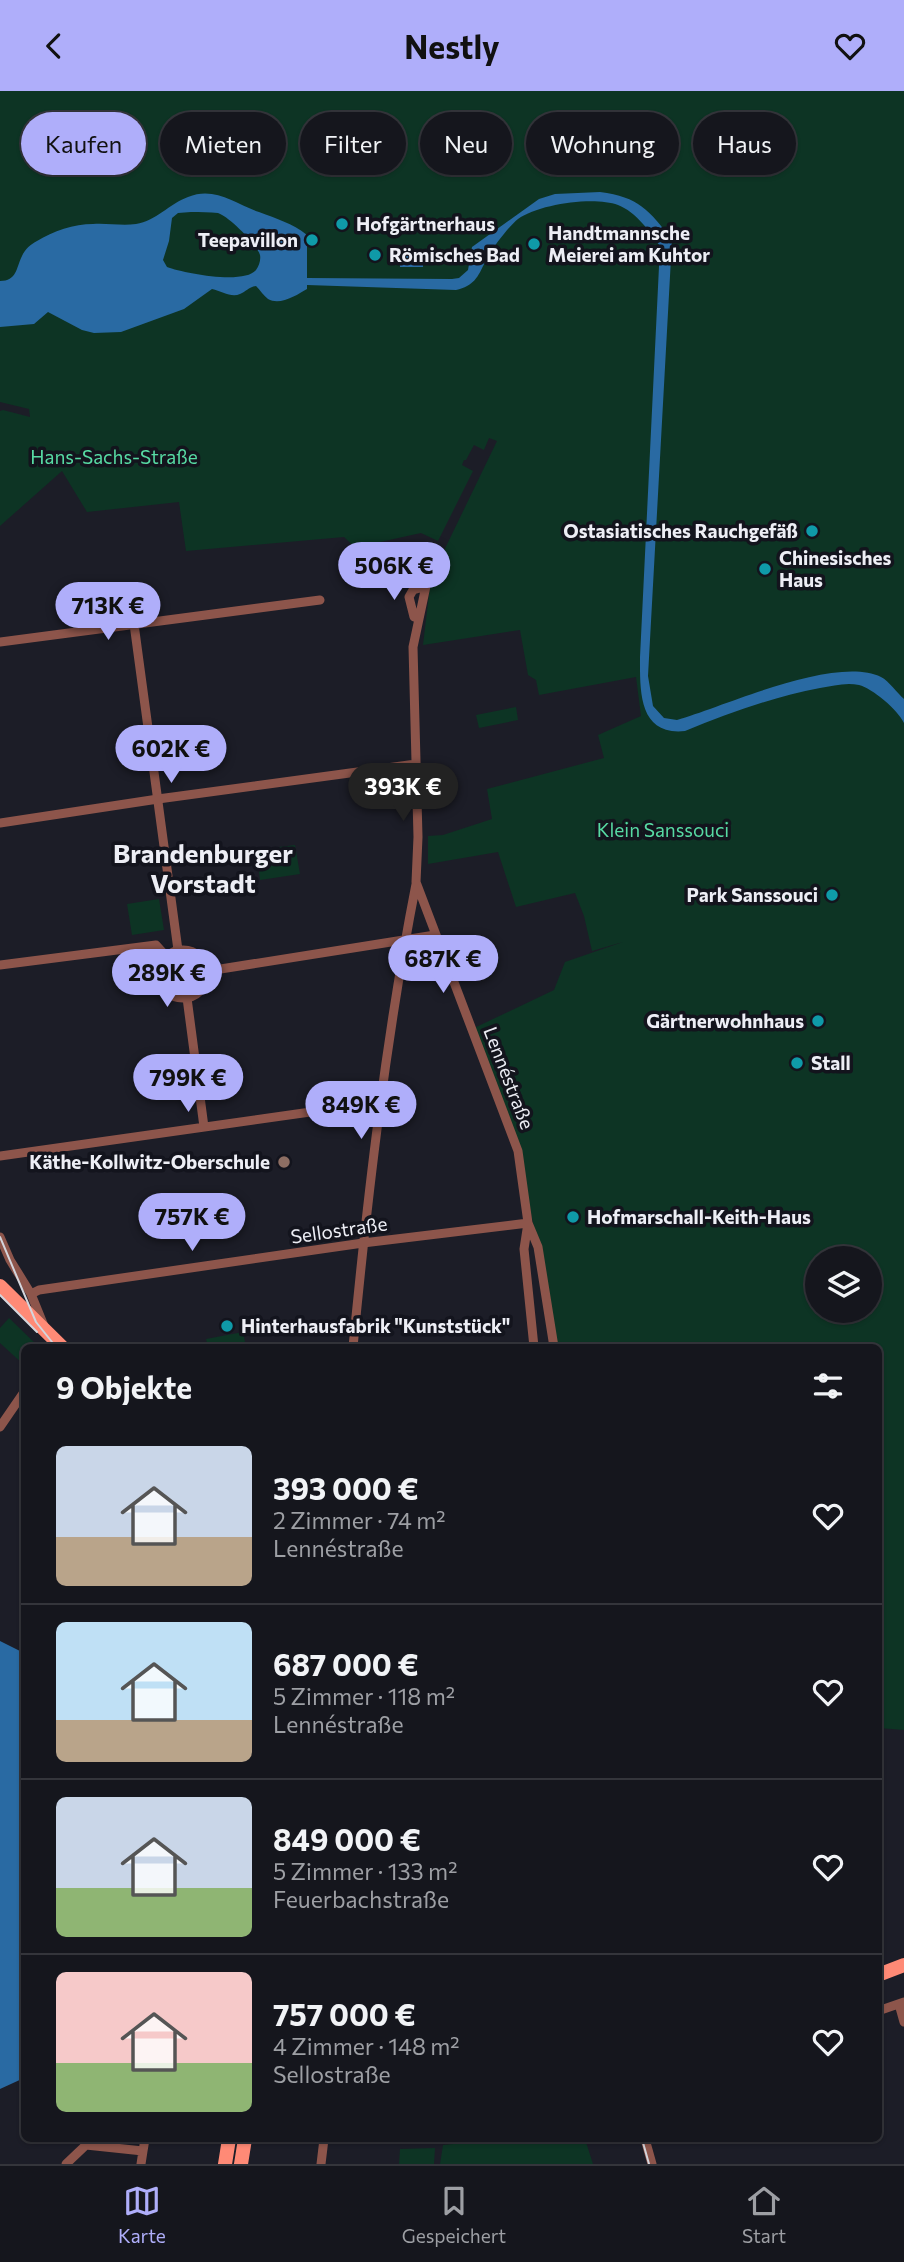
<!DOCTYPE html>
<html lang="de">
<meta charset="utf-8">
<style>
:root{--surface:#15161d;--page:#22232a;--text:#f1f3f6;--muted:#9d9fa4;--line:#34353b;--accent:#afaefa}
body{margin:0;font-family:Commissioner,sans-serif;background:var(--page);color:var(--text);height:100vh;display:flex;flex-direction:column;font-size:26px;white-space:nowrap}
*{box-sizing:border-box;margin:0}
p{font-size:23px;color:var(--muted)}
.icon{flex:none;width:38px;height:38px;fill:none;stroke:currentColor;stroke-width:2;stroke-linecap:round;stroke-linejoin:round}
.map{position:relative;flex:1;overflow:hidden}
.side{position:absolute;left:21px;top:1253px;width:861px;height:798px;display:flex;flex-direction:column;background:var(--surface);border-radius:10px;box-shadow:0 2px 5px #0004,0 0 0 2px var(--line)}
.side>*{flex:none}
.top-card{position:absolute;left:21px;top:21px;width:863px;height:63px;display:flex;gap:14px}
.tools{position:absolute;left:805px;top:1155px;display:grid;gap:14px}
.tools a{display:grid;place-items:center;width:77px;height:77px;border-radius:50%;background:var(--surface);box-shadow:0 2px 5px #0004,0 0 0 2px var(--line);font-size:35px}
.price{position:absolute;translate:-50% -60px;padding:0 16px;border-radius:24px;background:var(--accent);color:#111;font-size:23px;line-height:46px;filter:drop-shadow(0 2px 4px #0008)}
.price::after{content:'';position:absolute;left:50%;top:42px;width:21px;height:16px;margin-left:-10px;background:inherit;clip-path:polygon(0 0,100% 0,50% 100%)}
.price.selected{background:#222;color:#fff}
ul{padding:0;list-style:none}
li{display:flex;align-items:center;gap:21px;height:175px;padding:0 35px}
li+li{border-top:2px solid var(--line)}
li span{display:grid;place-items:center;flex:none;width:196px;height:140px;border-radius:10px;color:#555}
li>.icon{margin-inline-start:auto}
span .icon{width:84px;height:84px;fill:#fffc;stroke-width:1}
li b{font-size:30px}
h2{display:flex;justify-content:space-between;align-items:center;height:84px;padding:0 35px;font-size:30px}
.tag{padding:0 24px;border-radius:32px;background:var(--surface);box-shadow:0 2px 5px #0004,0 0 0 2px var(--line);font-size:24px;line-height:63px}
.tag.selected{background:var(--accent);color:#111}
header{display:flex;justify-content:space-between;align-items:center;height:91px;padding:0 35px;background:var(--accent);color:#111;font-size:32px;font-weight:700}
.dock{display:flex;justify-content:space-around;align-items:center;height:98px;border-top:2px solid var(--line);background:var(--surface);font-size:19px;color:var(--muted)}
.dock a{display:grid;justify-items:center;gap:4px}
.dock .selected{color:var(--accent)}
.map>svg:first-child{display:block}
.green{fill:#0d3424;fill-rule:evenodd}
.water{fill:#296aa3;fill-rule:evenodd}
.lines{fill:none;stroke-linecap:round;stroke-linejoin:round}
.minor{stroke:#8d554b;stroke-width:9}
.primary{stroke:#ff8a76;stroke-width:14}
.tram{stroke:#d4d5dc;stroke-width:2}
.culture-dot{fill:#0f9aa8;stroke:#13141d;stroke-width:2.5}
.education-dot{fill:#8d6e63;stroke:#13141d;stroke-width:2.5}
.labels{text-anchor:middle;stroke-width:7;stroke-linejoin:round;paint-order:stroke}
.poi-label{font-size:19px;font-weight:bold;fill:#edeef5;stroke:#13141d;text-anchor:start}
.park-label{font-size:19px;fill:#57daa3;stroke:#13141d}
.street-label{font-size:19px;fill:#edeef5;stroke:#13141d}
.district-label{font-size:26px;font-weight:bold;fill:#edeef5;stroke:#13141d}
</style>
<header><svg class="icon" aria-label="back" viewBox="0 0 24 24"><path d="M15 5l-7 7 7 7"/></svg>Nestly<svg class="icon" aria-label="heart" viewBox="0 0 24 24"><path d="M12 20l-8-8c-3-5 5-10 8-4 3-6 11-1 8 4z"/></svg></header>
<div class="map">
<svg width="904" height="2073" viewBox="0 0 904 2073">
<rect width="100%" height="100%" fill="#1c1d27"/>
<path class="green" d="M0 0H904V1639L879 1637 878 1256H554L538 1156 518 1060 472 938 554 899 565 871 623 851 592 860 584 825 575 802 516 816 498 761 428 773V745L443 744 492 728 487 698 604 667 598 644 641 625 636 586 539 604 536 589 528 584 520 539 423 554 430 495 438 472 497 350 489 347 484 359 474 354 466 369H464L462 374 473 380 438 450 421 442 371 453 362 463 344 446 186 460 179 411 87 421 62 380 0 435V320L3 319 30 326 29 318 0 311ZM817 1167H870V1220H817Z
M516 616 518 629 479 637 476 624Z
M295 754 300 783 260 789 256 759Z
M159 808 164 839 132 844 127 813Z
M9 1227 39 1256H24V1274L0 1252V1237Z
M243 1241 246 1256H208L206 1248Z
M474 2048H585L593 2073H440L443 2054 463 2052Z
M435 2057 434 2073H399L400 2058Z"/>
<path class="water" d="M600 101C639 106 649 119 672 149L648 585 653 615 664 627 677 629C725 615 835 564 881 586 889 590 897 602 904 608V632C898 619 872 597 859 594 846 591 833 595 820 597 773 606 729 622 685 640 638 645 640 599 640 566L660 155C649 140 636 121 618 114 594 105 539 113 518 128 509 135 489 161 485 171 478 186 474 195 456 199L307 194V198C297 204 280 215 268 208 264 205 260 199 256 195 248 196 246 201 240 203 231 207 222 200 212 198L184 218 121 241 94 242 82 239 48 221 34 233 0 236V190C17 190 16 177 22 165 25 158 31 153 37 150 53 140 74 133 93 133 107 132 122 135 136 133 156 130 169 113 188 106 215 95 235 113 259 121 277 128 292 132 307 144V187L452 188 459 187 468 179 472 156 539 108 555 103ZM191 121C200 121 210 121 218 122 228 125 257 153 260 164 261 169 259 175 256 179 244 194 183 182 167 176L163 169 169 150 172 127 178 122Z
M423 160V176H400L399 161Z
M0 1550 24 1562V1987L0 1998Z"/>
<g class="lines">
<path class="minor" d="M426 495 413 556 418 746 416 791 518 1060 528 1132 524 1158 534 1256
M414 526 409 506 413 499 426 495
M134 533 178 859
M0 551 320 509
M0 732 158 708 416 673
M159 883a24 24 0 1 1 48 0a24 24 0 1 1-48 0Z
M0 874 156 854 166 865
M208 880 435 844
M187 907 204 1036
M0 1065 381 1011
M528 1132 538 1156 554 1256
M0 1146 10 1169 31 1203 44 1235
M31 1203 39 1199 363 1152 528 1132
M353 1256C368 1101 386 946 416 793
M0 1336 24 1301
M899 1913 904 1931
M878 1920 904 1911
M645 2048 652 2073
M66 2073 86 2054 143 2060 145 2048
M141 2073 143 2060
M321 2073 324 2048"/>
<path class="primary" d="M0 1195 62 1256
M878 1884 904 1874
M225 2073 229 2048
M241 2073 245 2048"/>
<path class="tram" d="M0 1146 36 1231 56 1256
M0 1204 37 1241
M642 2048 649 2073"/>
</g>
<g class="culture-dot">
<circle cx="342" cy="133" r="7"/>
<circle cx="312" cy="149" r="7"/>
<circle cx="534" cy="153" r="7"/>
<circle cx="375" cy="164" r="7"/>
<circle cx="812" cy="440" r="7"/>
<circle cx="765" cy="478" r="7"/>
<circle cx="832" cy="804" r="7"/>
<circle cx="818" cy="930" r="7"/>
<circle cx="797" cy="972" r="7"/>
<circle cx="573" cy="1126" r="7"/>
<circle cx="227" cy="1235" r="7"/>
</g>
<circle class="education-dot" cx="284" cy="1071" r="7"/>
<g class="labels">
<g class="poi-label">
<text x="356" y="140">Hofgärtnerhaus</text>
<text x="548" y="149">Handtmannsche<tspan x="548" dy="22">Meierei am Kuhtor</tspan></text>
<text x="298" y="156" text-anchor="end">Teepavillon</text>
<text x="389" y="171">Römisches Bad</text>
<text x="798" y="447" text-anchor="end">Ostasiatisches Rauchgefäß</text>
<text x="779" y="474">Chinesisches<tspan x="779" dy="22">Haus</tspan></text>
<text x="818" y="811" text-anchor="end">Park Sanssouci</text>
<text x="804" y="937" text-anchor="end">Gärtnerwohnhaus</text>
<text x="811" y="979">Stall</text>
<text x="270" y="1078" text-anchor="end">Käthe-Kollwitz-Oberschule</text>
<text x="587" y="1133">Hofmarschall-Keith-Haus</text>
<text x="241" y="1242">Hinterhausfabrik "Kunststück"</text>
</g>
<g class="park-label">
<text x="114" y="373">Hans-Sachs-Straße</text>
<text x="663" y="746">Klein Sanssouci</text>
</g>
<g class="street-label">
<text transform="translate(509 987) rotate(69)" y="7">Lennéstraße</text>
<text transform="translate(339 1139) rotate(-8)" y="7">Sellostraße</text>
</g>
<g class="district-label">
<text x="203" y="772">Brandenburger<tspan x="203" dy="30">Vorstadt</tspan></text>
</g>
</g>
</svg>
<div class="tools">
<a><svg class="icon" aria-label="layers" viewBox="0 0 24 24"><path d="M12 4l9 5-9 5-9-5zM3 14l9 5 9-5"/></svg></a>
</div>
<b class="price" style="left:394px;top:511px">506K €</b>
<b class="price" style="left:108px;top:551px">713K €</b>
<b class="price" style="left:171px;top:694px">602K €</b>
<b class="price selected" style="left:403px;top:732px">393K €</b>
<b class="price" style="left:443px;top:904px">687K €</b>
<b class="price" style="left:167px;top:918px">289K €</b>
<b class="price" style="left:188px;top:1023px">799K €</b>
<b class="price" style="left:361px;top:1050px">849K €</b>
<b class="price" style="left:192px;top:1162px">757K €</b>
<div class="top-card">
<a class="tag selected">Kaufen</a>
<a class="tag">Mieten</a>
<a class="tag">Filter</a>
<a class="tag">Neu</a>
<a class="tag">Wohnung</a>
<a class="tag">Haus</a>
</div>
<section class="side">
<h2>9 Objekte<svg class="icon" aria-label="filters" viewBox="0 0 24 24"><path d="M4 7h16M4 17h16"/><circle cx="9" cy="7" r="2"/><circle cx="15" cy="17" r="2"/></svg></h2>
<ul>
<li><span style="background:linear-gradient(#c9d6e8 65%,#b9a48a 0)"><svg class="icon" aria-label="home" viewBox="0 0 24 24"><path d="M3 11l9-7 9 7M6 9v11h12V9"/></svg></span><div><b>393 000 €</b><p>2 Zimmer · 74 m²</p><p>Lennéstraße</p></div><svg class="icon" aria-label="heart" viewBox="0 0 24 24"><path d="M12 20l-8-8c-3-5 5-10 8-4 3-6 11-1 8 4z"/></svg></li>
<li><span style="background:linear-gradient(#bfe0f5 70%,#b9a48a 0)"><svg class="icon" aria-label="home" viewBox="0 0 24 24"><path d="M3 11l9-7 9 7M6 9v11h12V9"/></svg></span><div><b>687 000 €</b><p>5 Zimmer · 118 m²</p><p>Lennéstraße</p></div><svg class="icon" aria-label="heart" viewBox="0 0 24 24"><path d="M12 20l-8-8c-3-5 5-10 8-4 3-6 11-1 8 4z"/></svg></li>
<li><span style="background:linear-gradient(#c9d6e8 65%,#8fb573 0)"><svg class="icon" aria-label="home" viewBox="0 0 24 24"><path d="M3 11l9-7 9 7M6 9v11h12V9"/></svg></span><div><b>849 000 €</b><p>5 Zimmer · 133 m²</p><p>Feuerbachstraße</p></div><svg class="icon" aria-label="heart" viewBox="0 0 24 24"><path d="M12 20l-8-8c-3-5 5-10 8-4 3-6 11-1 8 4z"/></svg></li>
<li><span style="background:linear-gradient(#f6c9c9 65%,#8fb573 0)"><svg class="icon" aria-label="home" viewBox="0 0 24 24"><path d="M3 11l9-7 9 7M6 9v11h12V9"/></svg></span><div><b>757 000 €</b><p>4 Zimmer · 148 m²</p><p>Sellostraße</p></div><svg class="icon" aria-label="heart" viewBox="0 0 24 24"><path d="M12 20l-8-8c-3-5 5-10 8-4 3-6 11-1 8 4z"/></svg></li>
</ul>
</section>
</div>
<nav class="dock">
<a class="selected"><svg class="icon" aria-label="map" viewBox="0 0 24 24"><path d="M3 6l6-2 6 2 6-2v14l-6 2-6-2-6 2zM9 4v14M15 6v14"/></svg>Karte</a>
<a><svg class="icon" aria-label="saved" viewBox="0 0 24 24"><path d="M7 4h10v16l-5-4-5 4z"/></svg>Gespeichert</a>
<a><svg class="icon" aria-label="home" viewBox="0 0 24 24"><path d="M3 11l9-7 9 7M6 9v11h12V9"/></svg>Start</a>
</nav>
